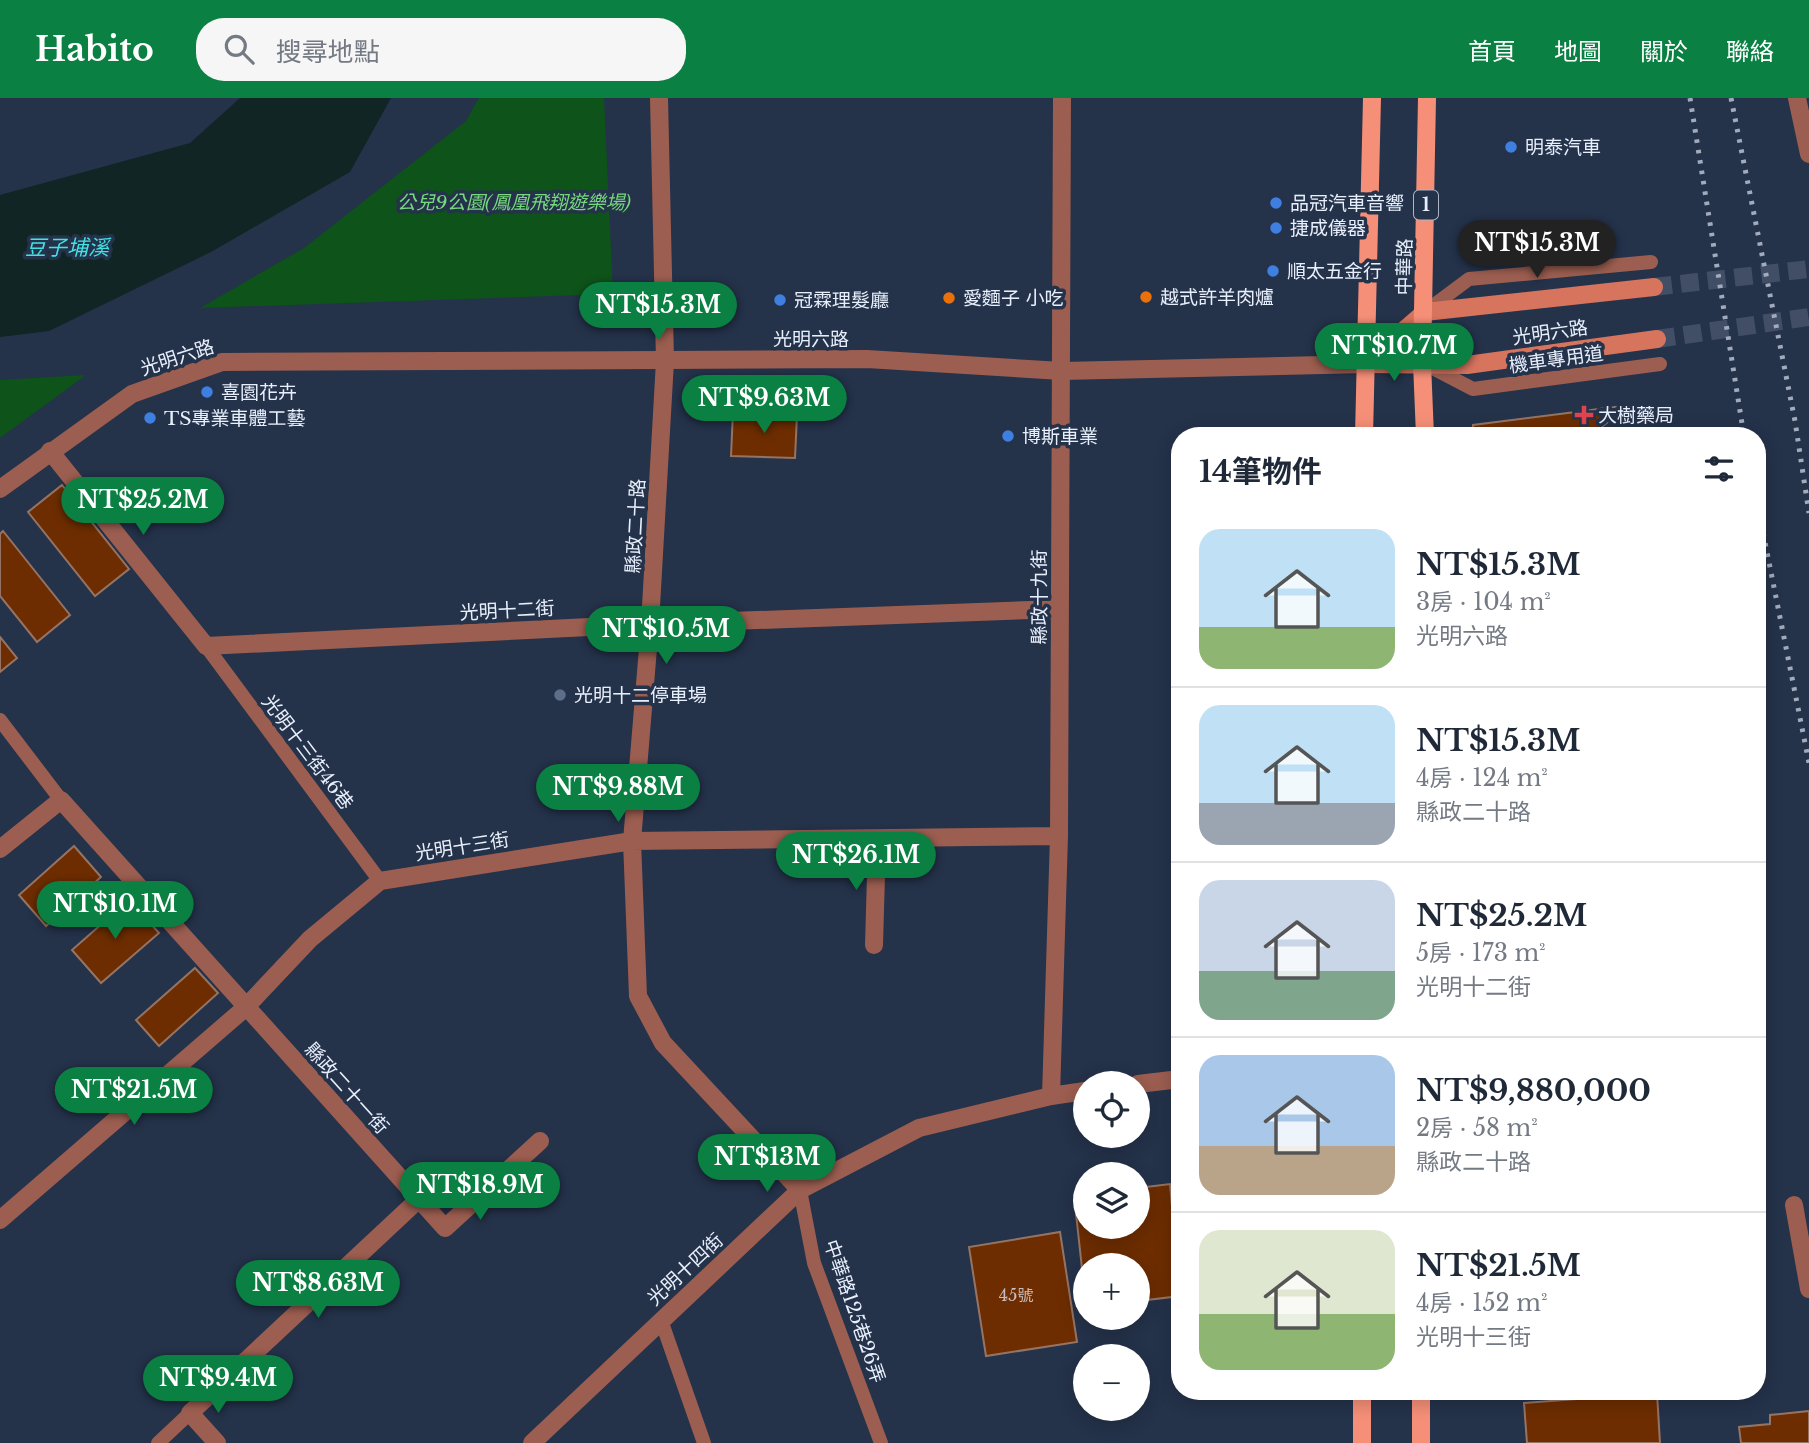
<!DOCTYPE html>
<html lang="zh-TW">
<meta charset="utf-8">
<style>
:root{--surface:#fff;--page:#f6f6f7;--text:#1f2937;--muted:#747a83;--line:#e0e1e3;--accent:#0b8043}
body{margin:0;font-family:"Libre Baskerville","Noto Sans TC",serif;background:var(--page);color:var(--text);height:100vh;display:flex;flex-direction:column;font-size:26px;white-space:nowrap}
*{box-sizing:border-box;margin:0}
p{font-size:23px;color:var(--muted)}
.icon{flex:none;width:38px;height:38px;fill:none;stroke:currentColor;stroke-width:2;stroke-linecap:round;stroke-linejoin:round}
.map{position:relative;flex:1;overflow:hidden}
.panel{position:absolute;left:1171px;top:329px;width:595px;height:973px;display:flex;flex-direction:column;background:var(--surface);border-radius:28px;box-shadow:0 4px 18px #0003}
.panel>*{flex:none}
.fabs{position:absolute;left:1073px;top:973px;display:grid;gap:14px}
.fabs a{display:grid;place-items:center;width:77px;height:77px;border-radius:50%;background:var(--surface);box-shadow:0 4px 18px #0003;font-size:35px}
.price{position:absolute;translate:-50% -60px;padding:0 16px;border-radius:24px;background:var(--accent);color:#fff;font-size:23px;line-height:46px;filter:drop-shadow(0 2px 4px #0008)}
.price::after{content:'';position:absolute;left:50%;top:42px;width:21px;height:16px;margin-left:-10px;background:inherit;clip-path:polygon(0 0,100% 0,50% 100%)}
.price.active{background:#222;color:#fff}
ul{padding:0;list-style:none}
li{display:flex;align-items:center;gap:21px;height:175px;padding:0 28px}
li+li{border-top:2px solid var(--line)}
li span{display:grid;place-items:center;flex:none;width:196px;height:140px;border-radius:21px;color:#555}
li>.icon{margin-inline-start:auto}
span .icon{width:84px;height:84px;fill:#fffc;stroke-width:1}
li b{font-size:30px}
h2{display:flex;justify-content:space-between;align-items:center;height:84px;padding:0 28px;font-size:30px}
header{display:flex;align-items:center;gap:42px;box-sizing:border-box;height:98px;padding:0 35px;background:var(--accent);color:#fff}
header strong{font-size:33px}
nav{display:flex;gap:38px;margin-inline-start:auto;font-size:24px}
.search{width:490px;height:63px;background:var(--page);display:flex;align-items:center;gap:18px;box-sizing:border-box;padding:0 24px;border-radius:28px;color:var(--muted);font-size:26px}
.map>svg:first-child{display:block}
.green{fill:#0e5319}
.water{fill:#112525}
.building{fill:#6d2d01;stroke:#957464;stroke-width:2}
.lines{fill:none;stroke-linecap:round;stroke-linejoin:round}
.secondary-tunnel{stroke:#414e65;stroke-width:18;stroke-dasharray:18 9;stroke-linecap:butt}
.service{stroke:#9c5e50;stroke-width:14}
.minor{stroke:#9c5e50;stroke-width:18}
.tertiary{stroke:#9c5e50;stroke-width:18}
.secondary{stroke:#d7745e;stroke-width:18}
.primary{stroke:#f58f78;stroke-width:18}
.rail{stroke:#a2abbc;stroke-width:5;stroke-dasharray:3.5 7;stroke-linecap:butt}
.shop-dot{fill:#3f7fe0;stroke:#24324a;stroke-width:2.5}
.food-dot{fill:#e8710a;stroke:#24324a;stroke-width:2.5}
.health-dot{fill:#e0444e;stroke:#24324a;stroke-width:2.5}
.service-dot{fill:#5c6f8a;stroke:#24324a;stroke-width:2.5}
.labels{text-anchor:middle;stroke-width:7;stroke-linejoin:round;paint-order:stroke}
.number-label{font-size:16px;fill:#c9bebd}
.shield{fill:#24324a;stroke:#adb6c7;stroke-width:2}
.shield-label{font-size:18px;font-weight:bold;fill:#e8effc}
.poi-label{font-size:19px;fill:#e8effc;stroke:#24324a;text-anchor:start}
.park-label{font-size:19px;font-style:italic;fill:#77d97d;stroke:#24324a}
.street-label{font-size:19px;fill:#e8effc;stroke:#24324a}
.water-label{font-size:21px;font-style:italic;fill:#43e1e4;stroke:#24324a}
</style>
<header>
<strong>Habito</strong>
<div class="search"><svg class="icon" aria-label="search" viewBox="0 0 24 24"><circle cx="10" cy="10" r="6"/><path d="M15 15l6 6"/></svg>搜尋地點</div>
<nav><a>首頁</a><a>地圖</a><a>關於</a><a>聯絡</a></nav>
</header>
<div class="map">
<svg width="1809" height="1345" viewBox="0 0 1809 1345">
<rect width="100%" height="100%" fill="#24324a"/>
<path class="green" d="M479 0H604L613 196 200 210 304 150 466 23Z
M86 277 0 340V282Z"/>
<path class="water" d="M240 0H391L350 74 211 154 49 233 0 239V97L190 45Z"/>
<path class="building" d="M1631 307 1589 338H1473V327Z
M733 314 797 317 795 360 731 358Z
M62 387 129 471 95 498 28 414Z
M3 433 70 517 37 544 0 498V436Z
M0 539 17 560 0 574Z
M74 748 101 779 46 828 19 797Z
M129 802 159 835 101 885 72 852Z
M195 870 218 895 159 948 136 922Z
M1170 1086 1180 1198 1138 1203V1167H1085V1198L1074 1097 1085 1095V1129H1138V1090Z
M1060 1134 1077 1244 986 1258 969 1149Z
M1657 1295 1660 1345H1527L1524 1305Z
M1809 1313V1345H1741L1739 1329 1770 1326V1317Z"/>
<g class="lines">
<path class="secondary-tunnel" d="M1654 189 1809 171
M1657 241 1809 219"/>
<path class="service" d="M1426 213 1469 181 1651 164
M1427 267 1473 291 1660 266
M206 548 380 783
M0 622 61 702
M800 1092 814 1165 881 1345
M661 1222 704 1345
M158 1345 190 1315"/>
<path class="minor" d="M659 0 665 263 650 526 632 743 638 898 663 945 800 1092
M1797 0 1809 56
M50 353 206 548 650 526 1059 511
M0 751 61 702 445 1130 540 1043
M874 847 877 742
M1138 986 1180 981
M1051 998 1059 738 1062 0
M1794 1107 1809 1191
M0 1122 245 910 310 841 380 783 632 743 1059 738
M217 1345 190 1315 419 1101
M532 1345 800 1092 919 1030 1051 998 1085 993"/>
<path class="tertiary" d="M0 391 132 296 222 264 867 261 1062 273 1365 266"/>
<path class="secondary" d="M1365 266 1425 214 1654 189
M1365 266 1467 267 1657 241"/>
<path class="primary" d="M1364 338 1372 0
M1425 338 1422 265 1427 0
M1362 1293V1345
M1421 1345V1293"/>
<path class="rail" d="M1690 0 1744 338
M1731 0 1795 323 1809 415
M1757 404 1809 665"/>
</g>
<g class="shop-dot">
<circle cx="1511" cy="49" r="7"/>
<circle cx="1276" cy="105" r="7"/>
<circle cx="1276" cy="130" r="7"/>
<circle cx="1273" cy="173" r="7"/>
<circle cx="780" cy="202" r="7"/>
<circle cx="207" cy="294" r="7"/>
<circle cx="150" cy="320" r="7"/>
<circle cx="1008" cy="338" r="7"/>
</g>
<g class="food-dot">
<circle cx="1146" cy="199" r="7"/>
<circle cx="949" cy="200" r="7"/>
</g>
<path class="health-dot" d="M1580.5 306.5h7v7h7v7h-7v7h-7v-7h-7v-7h7z"/>
<circle class="service-dot" cx="560" cy="597" r="7"/>
<g class="labels">
<g class="number-label">
<text x="1016" y="1203">45號</text>
</g>
<rect class="shield" x="1414" y="92.5" width="24" height="29" rx="5"/>
<g class="shield-label">
<text x="1426" y="113">1</text>
</g>
<g class="poi-label">
<text x="1525" y="56">明泰汽車</text>
<text x="1290" y="112">品冠汽車音響</text>
<text x="1290" y="137">捷成儀器</text>
<text x="1287" y="180">順太五金行</text>
<text x="1160" y="206">越式許羊肉爐</text>
<text x="963" y="207">愛麵子 小吃</text>
<text x="794" y="209">冠霖理髮廳</text>
<text x="221" y="301">喜園花卉</text>
<text x="1598" y="324">大樹藥局</text>
<text x="164" y="327">TS專業車體工藝</text>
<text x="1022" y="345">博斯車業</text>
<text x="574" y="604">光明十二停車場</text>
</g>
<g class="park-label">
<text x="514" y="111">公兒9公園(鳳凰飛翔遊樂場)</text>
</g>
<g class="street-label">
<text transform="translate(1404 169) rotate(-89)" y="7">中華路</text>
<text transform="translate(1550 234) rotate(-8)" y="7">光明六路</text>
<text x="811" y="248">光明六路</text>
<text transform="translate(177 259) rotate(-18)" y="7">光明六路</text>
<text transform="translate(1556 261) rotate(-8)" y="7">機車專用道</text>
<text transform="translate(635 428) rotate(-87)" y="7">縣政二十路</text>
<text transform="translate(1039 499) rotate(-90)" y="7">縣政十九街</text>
<text transform="translate(507 512) rotate(-3)" y="7">光明十二街</text>
<text transform="translate(308 654) rotate(53)" y="7">光明十三街46巷</text>
<text transform="translate(462 748) rotate(-9)" y="7">光明十三街</text>
<text transform="translate(347 990) rotate(48)" y="7">縣政二十一街</text>
<text transform="translate(685 1171) rotate(-43)" y="7">光明十四街</text>
<text transform="translate(855 1213) rotate(71)" y="7">中華路125巷26弄</text>
</g>
<g class="water-label">
<text x="67" y="157">豆子埔溪</text>
</g>
</g>
</svg>
<div class="fabs">
<a><svg class="icon" aria-label="locate" viewBox="0 0 24 24"><circle cx="12" cy="12" r="6"/><path d="M12 2v4M12 18v4M2 12h4M18 12h4"/></svg></a>
<a><svg class="icon" aria-label="layers" viewBox="0 0 24 24"><path d="M12 4l9 5-9 5-9-5zM3 14l9 5 9-5"/></svg></a>
<a>+</a>
<a>−</a>
</div>
<b class="price active" style="left:1537px;top:182px">NT$15.3M</b>
<b class="price" style="left:658px;top:244px">NT$15.3M</b>
<b class="price" style="left:1394px;top:285px">NT$10.7M</b>
<b class="price" style="left:764px;top:337px">NT$9.63M</b>
<b class="price" style="left:143px;top:439px">NT$25.2M</b>
<b class="price" style="left:666px;top:568px">NT$10.5M</b>
<b class="price" style="left:618px;top:726px">NT$9.88M</b>
<b class="price" style="left:856px;top:794px">NT$26.1M</b>
<b class="price" style="left:115px;top:843px">NT$10.1M</b>
<b class="price" style="left:134px;top:1029px">NT$21.5M</b>
<b class="price" style="left:767px;top:1096px">NT$13M</b>
<b class="price" style="left:480px;top:1124px">NT$18.9M</b>
<b class="price" style="left:318px;top:1222px">NT$8.63M</b>
<b class="price" style="left:218px;top:1317px">NT$9.4M</b>
<section class="panel">
<h2>14筆物件<svg class="icon" aria-label="filters" viewBox="0 0 24 24"><path d="M4 7h16M4 17h16"/><circle cx="9" cy="7" r="2"/><circle cx="15" cy="17" r="2"/></svg></h2>
<ul>
<li><span style="background:linear-gradient(#bfe0f5 70%,#8fb573 0)"><svg class="icon" aria-label="home" viewBox="0 0 24 24"><path d="M3 11l9-7 9 7M6 9v11h12V9"/></svg></span><div><b>NT$15.3M</b><p>3房 · 104 m²</p><p>光明六路</p></div></li>
<li><span style="background:linear-gradient(#bfe0f5 70%,#9aa5b1 0)"><svg class="icon" aria-label="home" viewBox="0 0 24 24"><path d="M3 11l9-7 9 7M6 9v11h12V9"/></svg></span><div><b>NT$15.3M</b><p>4房 · 124 m²</p><p>縣政二十路</p></div></li>
<li><span style="background:linear-gradient(#c9d6e8 65%,#7fa58c 0)"><svg class="icon" aria-label="home" viewBox="0 0 24 24"><path d="M3 11l9-7 9 7M6 9v11h12V9"/></svg></span><div><b>NT$25.2M</b><p>5房 · 173 m²</p><p>光明十二街</p></div></li>
<li><span style="background:linear-gradient(#a9c7e8 65%,#b9a48a 0)"><svg class="icon" aria-label="home" viewBox="0 0 24 24"><path d="M3 11l9-7 9 7M6 9v11h12V9"/></svg></span><div><b>NT$9,880,000</b><p>2房 · 58 m²</p><p>縣政二十路</p></div></li>
<li><span style="background:linear-gradient(#dfe7d0 60%,#8fb573 0)"><svg class="icon" aria-label="home" viewBox="0 0 24 24"><path d="M3 11l9-7 9 7M6 9v11h12V9"/></svg></span><div><b>NT$21.5M</b><p>4房 · 152 m²</p><p>光明十三街</p></div></li>
</ul>
</section>
</div>
